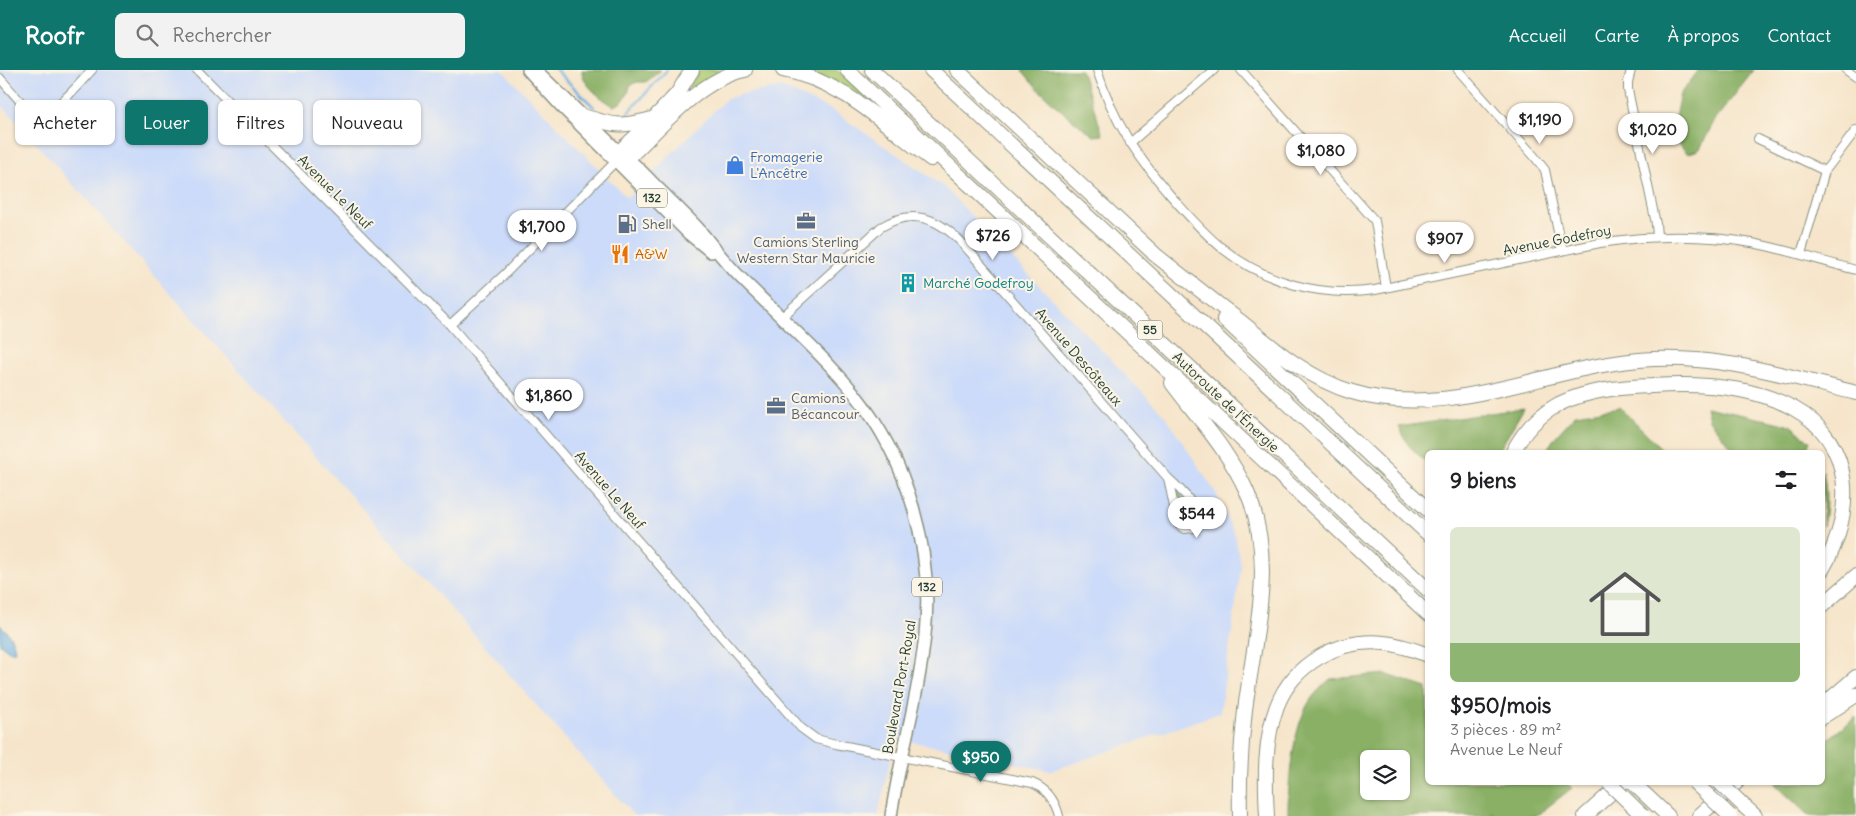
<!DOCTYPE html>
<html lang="fr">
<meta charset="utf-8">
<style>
:root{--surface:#fff;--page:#f2f2f2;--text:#202124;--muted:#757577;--line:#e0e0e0;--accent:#0f766e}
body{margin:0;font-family:Delius,sans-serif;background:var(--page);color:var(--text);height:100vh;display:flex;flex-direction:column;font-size:19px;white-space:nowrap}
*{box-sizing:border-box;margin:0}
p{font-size:16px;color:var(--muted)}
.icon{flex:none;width:28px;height:28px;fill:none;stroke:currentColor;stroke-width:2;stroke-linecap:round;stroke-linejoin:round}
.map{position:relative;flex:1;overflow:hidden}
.side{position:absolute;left:1425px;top:380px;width:400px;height:335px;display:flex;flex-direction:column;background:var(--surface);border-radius:8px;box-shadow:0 1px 4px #0004}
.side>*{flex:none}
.hud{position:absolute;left:15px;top:30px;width:475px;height:45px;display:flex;gap:10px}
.tools{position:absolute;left:1360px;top:680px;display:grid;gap:10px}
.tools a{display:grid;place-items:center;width:50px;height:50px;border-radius:8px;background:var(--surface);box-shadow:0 1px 4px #0004;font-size:25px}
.price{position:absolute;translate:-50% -42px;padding:0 11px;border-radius:18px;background:#fff;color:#222;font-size:16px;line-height:32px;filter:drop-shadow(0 1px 2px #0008)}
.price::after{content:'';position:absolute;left:50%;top:30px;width:15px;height:11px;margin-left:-8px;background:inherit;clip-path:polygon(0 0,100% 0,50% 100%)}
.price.on{background:var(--accent);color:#fff}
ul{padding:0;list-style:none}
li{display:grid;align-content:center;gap:10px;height:265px;padding:0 25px}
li+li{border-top:1px solid var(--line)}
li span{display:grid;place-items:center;height:155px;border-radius:8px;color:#555}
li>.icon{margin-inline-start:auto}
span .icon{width:90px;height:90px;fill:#fffc;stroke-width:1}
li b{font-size:21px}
h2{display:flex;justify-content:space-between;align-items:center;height:60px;padding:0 25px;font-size:21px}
.chip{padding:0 18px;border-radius:8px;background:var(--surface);box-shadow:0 1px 4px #0004;font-size:18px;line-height:45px}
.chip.on{background:var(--accent);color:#fff}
header{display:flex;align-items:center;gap:30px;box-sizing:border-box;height:70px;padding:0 25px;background:var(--accent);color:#fff}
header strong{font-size:24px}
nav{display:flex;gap:28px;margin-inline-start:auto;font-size:18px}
.search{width:350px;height:45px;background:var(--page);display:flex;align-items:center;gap:12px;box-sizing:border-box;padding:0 18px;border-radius:8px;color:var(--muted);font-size:19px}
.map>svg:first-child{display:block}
.built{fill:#ccdbf9}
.green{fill:#aecc74;stroke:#668454}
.forest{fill:#8ab066;stroke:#54764d;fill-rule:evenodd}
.water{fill:#70b1e4;stroke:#48778c}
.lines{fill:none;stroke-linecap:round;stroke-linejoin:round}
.stream{stroke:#70b1e4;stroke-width:2.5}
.minor-casing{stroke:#8a9180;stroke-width:10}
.primary-casing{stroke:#8a9180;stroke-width:14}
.motorway-casing{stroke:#8a9180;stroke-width:16}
.minor{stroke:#fff;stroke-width:8}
.primary{stroke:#fff;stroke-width:11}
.motorway{stroke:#fff;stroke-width:14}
.motorway-bridge-casing{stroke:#8a9180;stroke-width:16;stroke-linecap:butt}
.motorway-bridge{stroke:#fff;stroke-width:14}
.labels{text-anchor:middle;stroke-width:4;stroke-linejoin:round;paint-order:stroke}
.shield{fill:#fcf5e5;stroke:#617469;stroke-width:1}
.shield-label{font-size:12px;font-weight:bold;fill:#1f3d34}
.shop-label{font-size:14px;fill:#366cbe;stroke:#fcf5e5;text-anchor:start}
.street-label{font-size:14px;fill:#1f3d34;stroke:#fcf5e5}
.service-label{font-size:14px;fill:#4e5e75;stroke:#fcf5e5;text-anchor:start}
.food-label{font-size:14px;fill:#c56008;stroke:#fcf5e5;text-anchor:start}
.culture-label{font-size:14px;fill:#0d838f;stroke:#fcf5e5;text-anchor:start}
</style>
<header>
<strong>Roofr</strong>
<div class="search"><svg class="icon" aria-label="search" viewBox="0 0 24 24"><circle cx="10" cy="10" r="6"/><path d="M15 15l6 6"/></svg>Rechercher</div>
<nav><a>Accueil</a><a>Carte</a><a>À propos</a><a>Contact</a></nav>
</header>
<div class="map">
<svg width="1856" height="746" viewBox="0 0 1856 746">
<rect width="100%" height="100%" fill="#fcf5e5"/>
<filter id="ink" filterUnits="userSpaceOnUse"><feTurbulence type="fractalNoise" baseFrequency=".02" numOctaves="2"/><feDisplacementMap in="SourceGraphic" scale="10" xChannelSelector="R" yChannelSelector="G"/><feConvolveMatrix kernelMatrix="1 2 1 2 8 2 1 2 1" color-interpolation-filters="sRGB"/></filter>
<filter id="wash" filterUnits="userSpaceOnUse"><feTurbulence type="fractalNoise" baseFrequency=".0096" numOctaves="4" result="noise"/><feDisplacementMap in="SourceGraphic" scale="20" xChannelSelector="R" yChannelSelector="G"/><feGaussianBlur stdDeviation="1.12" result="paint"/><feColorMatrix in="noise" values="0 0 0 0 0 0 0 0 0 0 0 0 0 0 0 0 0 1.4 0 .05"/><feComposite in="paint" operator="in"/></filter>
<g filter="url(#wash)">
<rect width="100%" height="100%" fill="#f6e5cb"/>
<path class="built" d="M0 0H502L627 128 725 30 739 25 780 17 830 39 943 116 1166 347 1216 423 1235 465 1241 498 1220 643 1051 701 895 668 878 746H634L425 509 0 33Z"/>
<path class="green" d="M701 0H727L693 21 690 20 689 16Z
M804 0H837L866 27 865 30Z
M1175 418C1183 428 1191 437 1194 448L1190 454H1184L1181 450Z"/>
<path class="forest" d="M582 0H661L646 12H637L630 15C629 24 624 33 614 36 603 30 581 14 582 0Z
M1022 0H1081L1103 65 1094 66C1068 47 1042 26 1022 0Z
M1699 0H1754L1714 51 1700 79 1688 84 1671 65 1680 24Z
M1620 337 1665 382H1545L1556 366 1576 344Z
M1706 337 1790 355 1810 371 1807 379 1811 382H1735L1709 350Z
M1524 338 1498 382H1428L1427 393 1409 376 1399 357Z
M1823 401C1827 420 1827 438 1823 456Z
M1385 604 1427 618 1428 712H1566L1572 718 1536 746H1495L1492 742 1491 746H1288C1288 713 1292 657 1311 629 1316 622 1324 615 1330 609ZM1369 689H1401V721H1369Z
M1856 647V746H1809L1774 713 1822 712 1823 673Z"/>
<path class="water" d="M0 555C8 562 15 571 15 581H9L0 574Z"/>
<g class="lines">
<path class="stream" d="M556 0 594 37
M626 45 667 0"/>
</g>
</g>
<g filter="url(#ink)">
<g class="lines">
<g class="minor-casing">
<path id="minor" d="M197 0 450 255 801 658 816 669 836 674 1032 713C1047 719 1055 730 1059 746
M1097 0C1114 53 1136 85 1171 126 1187 144 1203 163 1222 178 1264 212 1321 228 1375 220L1600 173C1651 165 1701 164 1752 173 1788 180 1821 191 1856 200
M1241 0 1375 151 1386 218
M1458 0 1534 86 1545 100 1562 181
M1631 0 1628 12V20L1656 154 1657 166
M1846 0 1856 7
M0 8C6 15 25 38 32 42 50 52 80 12 92 0
M1758 69 1825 101
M1130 73 1214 0
M1801 184 1825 101 1856 60
M781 248 881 157C914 137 939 149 963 174L1168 408C1178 417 1202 439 1199 453L1193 458 1184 459 1180 456 1177 451 1168 408
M450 255 504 205 616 91"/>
</g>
<g class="primary-casing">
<path id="primary" d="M528 0 560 35 689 164 711 182
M536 0 619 82C633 91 644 104 656 116 670 130 685 144 698 158 713 176 727 195 744 211 781 248 821 283 854 323 908 390 934 480 925 565 919 626 900 685 891 746"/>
</g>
<g class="motorway-casing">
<path id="motorway" d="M783 0C842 10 886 56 931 89
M847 0 1428 544
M872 0 1428 520
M931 0 1428 464
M957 0 1159 188
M583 46C612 55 621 58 652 49
M616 91 628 88C661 57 700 9 745 0
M616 91 619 82 642 61 677 24 692 0
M1153 183C1182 206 1211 229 1240 251 1274 279 1309 309 1352 322 1446 351 1545 298 1639 290 1714 283 1784 305 1856 323
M1224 249 1428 440
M1172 313C1198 348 1229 381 1247 422 1277 491 1254 568 1245 640 1241 675 1239 710 1240 746
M1513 382C1523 362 1539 345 1559 334 1587 320 1621 317 1652 316 1697 313 1752 316 1793 338 1856 372 1855 444 1822 500
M1822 536 1856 506
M1822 636 1856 607
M1822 647 1856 625
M1632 712 1668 746
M1745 737 1755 746
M1267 746C1265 710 1264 670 1277 636 1293 594 1339 568 1384 573 1399 574 1414 580 1428 585
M1585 746 1623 712
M1699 746 1737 712"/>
</g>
<use href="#minor" class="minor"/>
<use href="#primary" class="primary"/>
<use href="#motorway" class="motorway"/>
<g class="motorway-bridge-casing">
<path id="motorway-bridge" d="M1608 712 1643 746
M1694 712 1730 746
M1719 712 1745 737"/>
</g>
<use href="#motorway-bridge" class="motorway-bridge"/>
</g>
</g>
<defs>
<g id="shop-bare" transform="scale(1.5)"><path d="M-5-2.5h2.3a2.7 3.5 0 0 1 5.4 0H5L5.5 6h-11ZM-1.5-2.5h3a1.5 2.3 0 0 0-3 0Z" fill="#3f7fe0" stroke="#fcf5e5" stroke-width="2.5" paint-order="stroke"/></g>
<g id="office-bare" transform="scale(1.5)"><path d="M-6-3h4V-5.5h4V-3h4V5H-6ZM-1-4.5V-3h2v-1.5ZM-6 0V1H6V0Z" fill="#5c6f8a" stroke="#fcf5e5" stroke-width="2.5" paint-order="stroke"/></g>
<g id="fuel-bare" transform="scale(1.5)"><path d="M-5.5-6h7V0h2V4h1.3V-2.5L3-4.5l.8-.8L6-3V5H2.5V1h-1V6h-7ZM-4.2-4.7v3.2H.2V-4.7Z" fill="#5c6f8a" stroke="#fcf5e5" stroke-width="2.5" paint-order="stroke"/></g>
<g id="restaurant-bare" transform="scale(1.5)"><path d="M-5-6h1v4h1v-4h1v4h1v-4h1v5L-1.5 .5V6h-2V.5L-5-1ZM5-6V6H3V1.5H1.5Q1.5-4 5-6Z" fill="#e8710a" stroke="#fcf5e5" stroke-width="2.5" paint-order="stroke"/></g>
<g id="building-bare" transform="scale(1.5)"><path d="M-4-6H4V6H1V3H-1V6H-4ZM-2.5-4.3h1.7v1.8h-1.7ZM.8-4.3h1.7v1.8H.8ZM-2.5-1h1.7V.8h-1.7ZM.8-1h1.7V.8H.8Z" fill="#0f9aa8" stroke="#fcf5e5" stroke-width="2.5" paint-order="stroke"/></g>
</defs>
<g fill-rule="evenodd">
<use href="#shop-bare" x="735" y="95"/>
<use href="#office-bare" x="806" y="151"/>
<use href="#fuel-bare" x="627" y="154"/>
<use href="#restaurant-bare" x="620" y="184"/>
<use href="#building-bare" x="908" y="213"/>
<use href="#office-bare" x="776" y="336"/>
</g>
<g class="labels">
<g class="shield">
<rect x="637" y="118.5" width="30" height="19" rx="4"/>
<rect x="1137.5" y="250.5" width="25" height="19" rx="4"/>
<rect x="912" y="507.5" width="30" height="19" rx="4"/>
</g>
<g class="shield-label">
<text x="652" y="132">132</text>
<text x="1150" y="264">55</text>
<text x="927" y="521">132</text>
</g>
<g class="shop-label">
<text x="750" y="92">Fromagerie<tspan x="750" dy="16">L'Ancêtre</tspan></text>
</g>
<g class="street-label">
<text transform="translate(335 122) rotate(45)" y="5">Avenue Le Neuf</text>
<text transform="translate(1557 170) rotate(-11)" y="5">Avenue Godefroy</text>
<text transform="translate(1079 287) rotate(49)" y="5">Avenue Descôteaux</text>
<text transform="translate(1226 332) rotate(43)" y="5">Autoroute de l'Énergie</text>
<text transform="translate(610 420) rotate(49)" y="5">Avenue Le Neuf</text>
<text transform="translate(899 617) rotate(-80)" y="5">Boulevard Port-Royal</text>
</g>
<g class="service-label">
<text x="642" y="159">Shell</text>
<text x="806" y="177" text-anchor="middle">Camions Sterling<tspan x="806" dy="16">Western Star Mauricie</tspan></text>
<text x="791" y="333">Camions<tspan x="791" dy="16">Bécancour</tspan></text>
</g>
<g class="food-label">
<text x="635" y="189">A&amp;W</text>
</g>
<g class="culture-label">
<text x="923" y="218">Marché Godefroy</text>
</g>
</g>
</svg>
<div class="tools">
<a><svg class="icon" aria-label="layers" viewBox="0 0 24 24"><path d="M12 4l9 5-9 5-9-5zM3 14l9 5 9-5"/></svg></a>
</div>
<b class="price" style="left:1540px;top:75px">$1,190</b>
<b class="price" style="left:1653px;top:85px">$1,020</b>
<b class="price" style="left:1321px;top:106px">$1,080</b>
<b class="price" style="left:542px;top:182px">$1,700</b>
<b class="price" style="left:993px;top:191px">$726</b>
<b class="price" style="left:1445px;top:194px">$907</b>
<b class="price" style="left:549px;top:351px">$1,860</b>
<b class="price" style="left:1197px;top:469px">$544</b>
<b class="price on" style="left:981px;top:713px">$950</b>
<div class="hud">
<a class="chip">Acheter</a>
<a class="chip on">Louer</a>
<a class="chip">Filtres</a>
<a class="chip">Nouveau</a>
</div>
<section class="side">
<h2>9 biens<svg class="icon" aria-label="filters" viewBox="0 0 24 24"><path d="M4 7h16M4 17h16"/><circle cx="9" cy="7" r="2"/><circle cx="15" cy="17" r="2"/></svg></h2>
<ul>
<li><span style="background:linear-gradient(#dfe7d0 75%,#8fb573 0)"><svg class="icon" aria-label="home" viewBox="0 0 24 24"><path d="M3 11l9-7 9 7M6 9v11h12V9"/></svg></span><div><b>$950/mois</b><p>3 pièces · 89 m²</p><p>Avenue Le Neuf</p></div></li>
</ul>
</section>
</div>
